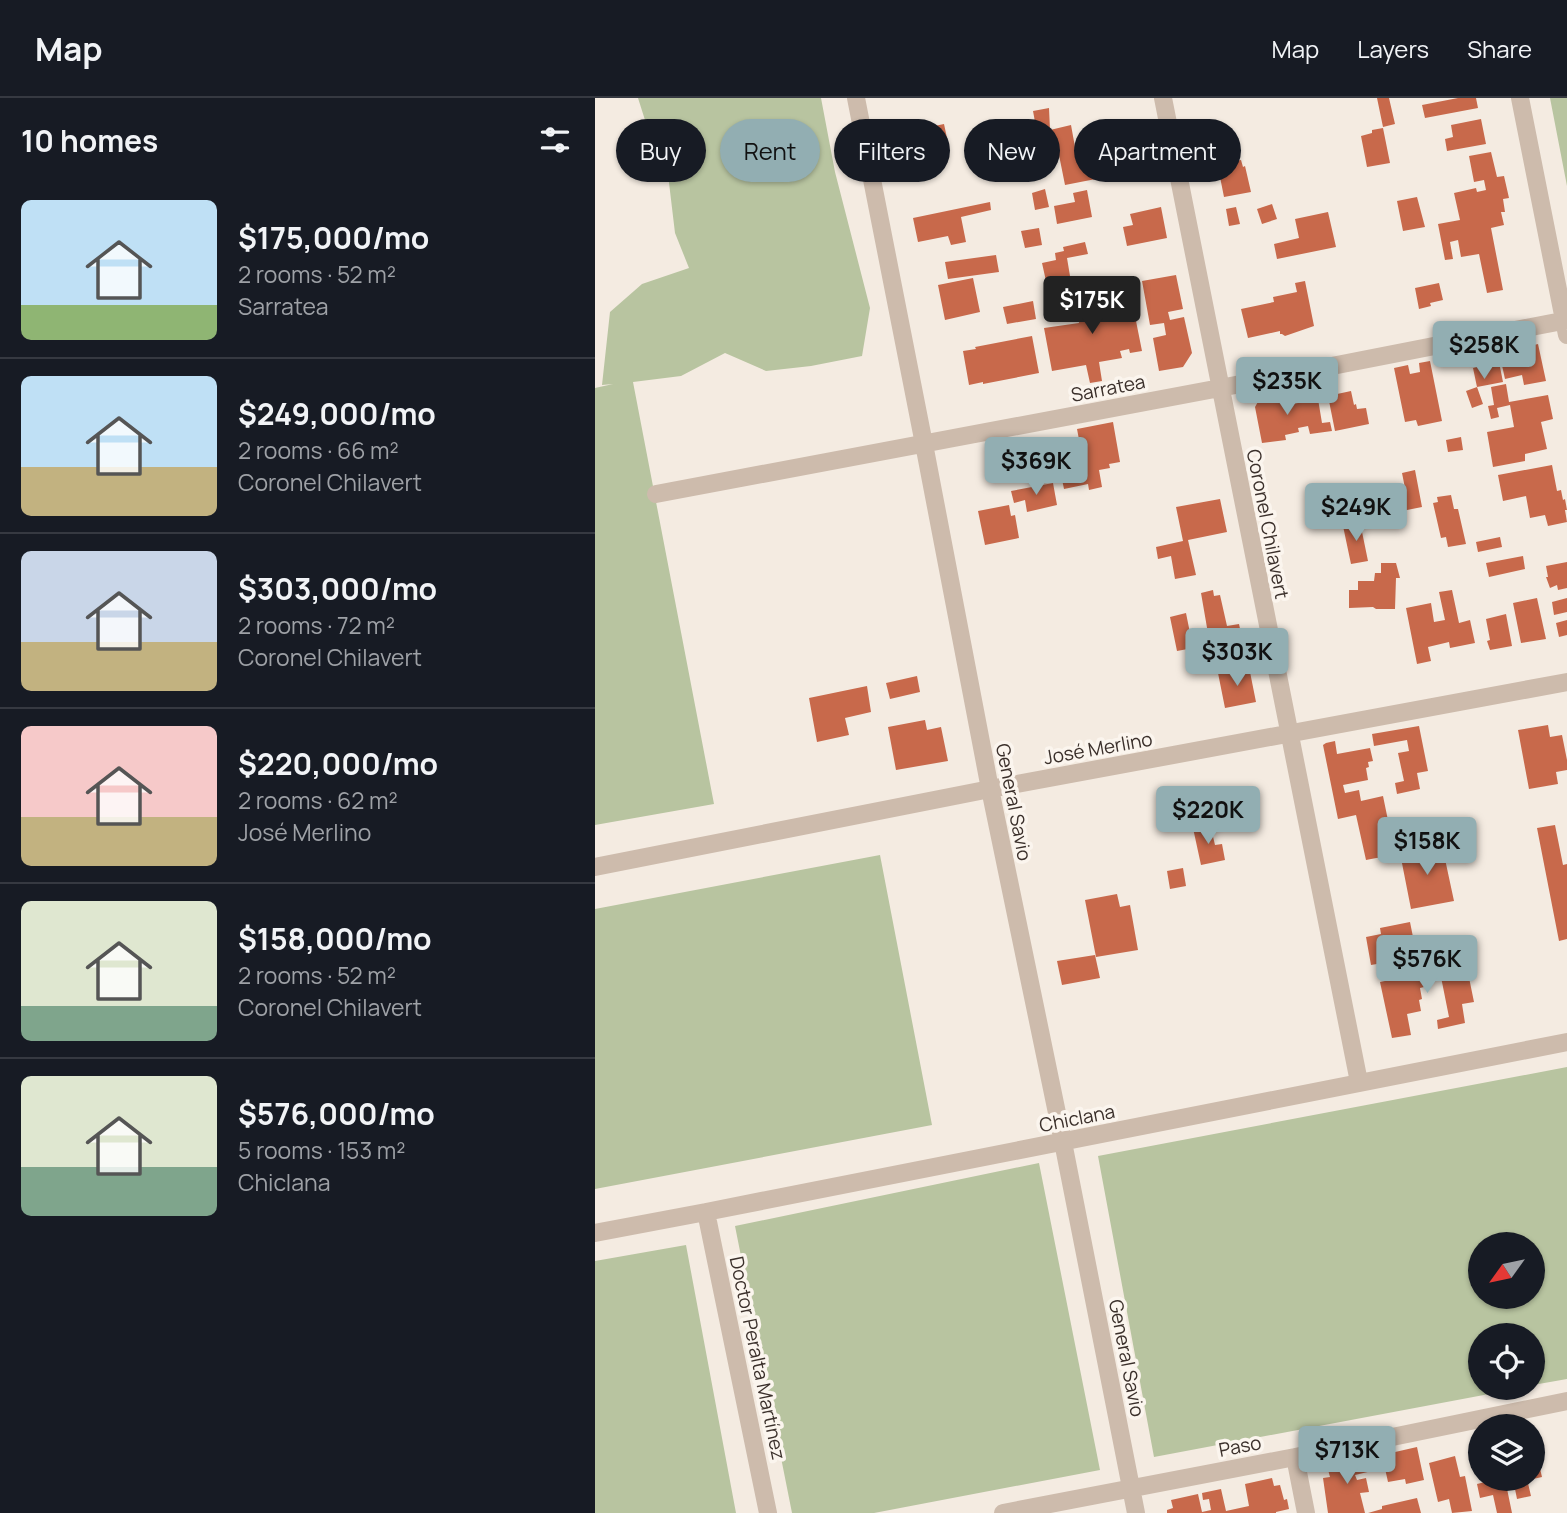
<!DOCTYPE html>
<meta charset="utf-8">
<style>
:root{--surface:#171b24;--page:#242831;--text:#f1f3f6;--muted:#9ea1a6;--line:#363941;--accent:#92aeb2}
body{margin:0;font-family:Manrope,sans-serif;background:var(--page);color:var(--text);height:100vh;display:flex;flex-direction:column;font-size:26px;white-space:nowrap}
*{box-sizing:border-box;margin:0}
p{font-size:23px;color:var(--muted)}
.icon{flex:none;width:38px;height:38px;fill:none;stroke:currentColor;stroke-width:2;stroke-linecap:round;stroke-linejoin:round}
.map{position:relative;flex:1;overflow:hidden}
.panel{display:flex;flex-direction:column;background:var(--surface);width:595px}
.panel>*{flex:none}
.top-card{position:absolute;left:21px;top:21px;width:665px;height:63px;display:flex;gap:14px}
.needle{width:46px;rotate:237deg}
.fabs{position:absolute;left:873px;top:1134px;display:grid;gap:14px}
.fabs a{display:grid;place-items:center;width:77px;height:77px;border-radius:50%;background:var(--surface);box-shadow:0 2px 5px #0004;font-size:35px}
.price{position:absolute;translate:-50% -60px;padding:0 16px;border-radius:7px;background:var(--accent);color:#111;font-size:23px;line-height:46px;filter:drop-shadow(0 2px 4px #0008)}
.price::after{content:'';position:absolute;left:50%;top:42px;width:21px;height:16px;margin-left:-10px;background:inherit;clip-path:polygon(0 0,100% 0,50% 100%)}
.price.on{background:#222;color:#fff}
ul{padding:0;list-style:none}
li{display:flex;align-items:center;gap:21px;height:175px;padding:0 21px}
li+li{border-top:2px solid var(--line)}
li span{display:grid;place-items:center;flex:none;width:196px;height:140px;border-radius:10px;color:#555}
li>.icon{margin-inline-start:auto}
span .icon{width:84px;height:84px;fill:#fffc;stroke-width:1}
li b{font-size:30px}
h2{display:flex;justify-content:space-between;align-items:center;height:84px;padding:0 21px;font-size:30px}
.tag{padding:0 24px;border-radius:32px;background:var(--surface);box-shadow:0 2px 5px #0004;font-size:24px;line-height:63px}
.tag.on{background:var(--accent);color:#111}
header{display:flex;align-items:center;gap:42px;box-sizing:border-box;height:98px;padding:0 35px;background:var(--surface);border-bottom:2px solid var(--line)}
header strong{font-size:33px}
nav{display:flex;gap:38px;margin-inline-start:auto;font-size:24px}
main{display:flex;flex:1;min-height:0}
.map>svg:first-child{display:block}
.green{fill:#b8c4a0;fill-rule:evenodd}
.building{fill:#c8694b}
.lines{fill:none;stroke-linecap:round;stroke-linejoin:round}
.street{stroke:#cdbbac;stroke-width:18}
.labels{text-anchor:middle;stroke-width:7;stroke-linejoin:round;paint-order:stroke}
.street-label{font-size:19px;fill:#3b302b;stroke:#fbf5ee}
</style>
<header>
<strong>Map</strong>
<nav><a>Map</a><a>Layers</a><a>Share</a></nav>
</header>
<main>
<section class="panel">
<h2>10 homes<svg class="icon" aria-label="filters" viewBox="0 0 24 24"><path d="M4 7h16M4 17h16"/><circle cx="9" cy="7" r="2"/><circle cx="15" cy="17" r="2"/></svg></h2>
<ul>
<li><span style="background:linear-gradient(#bfe0f5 75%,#8fb573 0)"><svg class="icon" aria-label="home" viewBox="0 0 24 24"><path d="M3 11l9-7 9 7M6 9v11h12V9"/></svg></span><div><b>$175,000/mo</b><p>2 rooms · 52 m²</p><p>Sarratea</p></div></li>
<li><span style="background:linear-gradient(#bfe0f5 65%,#c2b280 0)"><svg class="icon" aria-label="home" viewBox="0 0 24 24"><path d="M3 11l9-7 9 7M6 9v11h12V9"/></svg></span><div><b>$249,000/mo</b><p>2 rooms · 66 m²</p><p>Coronel Chilavert</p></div></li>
<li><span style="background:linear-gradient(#c9d6e8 65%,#c2b280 0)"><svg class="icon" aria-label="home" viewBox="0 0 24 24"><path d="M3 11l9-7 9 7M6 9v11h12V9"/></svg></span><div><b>$303,000/mo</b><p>2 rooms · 72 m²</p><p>Coronel Chilavert</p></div></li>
<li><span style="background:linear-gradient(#f6c9c9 65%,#c2b280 0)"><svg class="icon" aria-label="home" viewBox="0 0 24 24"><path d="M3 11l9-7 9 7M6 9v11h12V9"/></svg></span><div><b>$220,000/mo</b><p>2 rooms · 62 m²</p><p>José Merlino</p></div></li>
<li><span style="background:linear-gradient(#dfe7d0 75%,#7fa58c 0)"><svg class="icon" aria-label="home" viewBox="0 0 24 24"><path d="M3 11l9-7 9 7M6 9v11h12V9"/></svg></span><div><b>$158,000/mo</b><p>2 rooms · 52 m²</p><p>Coronel Chilavert</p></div></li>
<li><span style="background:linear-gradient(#dfe7d0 65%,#7fa58c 0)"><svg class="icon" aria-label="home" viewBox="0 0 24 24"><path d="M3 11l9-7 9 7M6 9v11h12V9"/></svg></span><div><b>$576,000/mo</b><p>5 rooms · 153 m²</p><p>Chiclana</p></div></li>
</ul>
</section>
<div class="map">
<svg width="972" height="1415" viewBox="0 0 972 1415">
<rect width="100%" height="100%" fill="#f4ebe1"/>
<path class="green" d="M43 0H226L240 74 275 210 267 258 216 268 171 273 130 255 86 278 38 284 119 706 0 727V290L18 286 7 287 15 214 47 186 94 170 80 135 72 68 56 41Z
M955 0H972V88Z
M285 757 337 1027 0 1091V811Z
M972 969V1281L938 1287V1237H886V1290H926L559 1359 503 1058ZM886 1146H938V1199H886Z
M444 1065 505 1372 279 1415H197L140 1128Z
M91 1147 141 1415H0V1163Z"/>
<path class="building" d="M782 0H794L800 26 788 29Z
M863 0H881L883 10 830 20 827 7Z
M454 10 455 32 476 27 480 49 496 46 498 66 508 64 511 79 470 87 462 47 445 51 438 13Z
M886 21 891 46 852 53 850 41 858 39 856 27Z
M349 26 352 40 309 49 306 35Z
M788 30 795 65 772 69 766 38 777 35V32Z
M896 54 902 79 909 78 914 100 908 101 910 114H906L909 127 896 130 908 192 892 195 884 156 866 159 863 142 855 144 858 161 850 162 843 126 865 122 859 95 881 90 882 94 891 92 889 82 879 84 874 58Z
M646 62 648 69 650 68 656 94 629 99 624 74H627L626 66Z
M450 91 454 109 440 112 437 95Z
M492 92 497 119 462 126 459 108 480 104 478 95Z
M822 99 830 129 808 133 802 103Z
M395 104 396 112 366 119 371 144 356 147 353 138 323 144 318 120Z
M677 106 682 121 667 126 662 111Z
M566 109 572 140 532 148 528 129 538 127 535 116Z
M641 109 645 126 634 128 631 111Z
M733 114 741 149 682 161 679 146 704 140 700 121Z
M444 130 447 147 430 150 426 133Z
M490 144 493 156 472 160 475 178 451 183 447 165 461 162 460 155 469 153 468 149Z
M401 157 404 174 353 181 350 164Z
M581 177 588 211 573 214 575 222 589 219 597 255 588 269 564 273 558 240 571 237 569 225 555 227 547 183Z
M378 180 385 214 350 222 343 187Z
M710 183 719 228 690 238 687 236H685V233L653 240 646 211 679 204 678 199 702 194 700 185Z
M844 185 848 202 835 205 836 208 824 211 820 190Z
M514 190 520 222 540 218 547 253 535 255 534 251 525 253 527 260 504 264 507 283 495 285 491 267 457 273 449 230 484 225 479 197Z
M438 203 441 221 412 226 408 209Z
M437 238 444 275 388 286V284L374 287 368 253 381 251 380 249Z
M934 244 935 248 943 246 951 283 929 287 927 277 910 281 903 249Z
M835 263 847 323 823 328 821 322 810 324 799 270 813 267 815 276 825 274 824 265Z
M904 264 908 284 882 289 888 306 877 310 871 293 882 289 878 270Z
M911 286 914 304 953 297 958 321 946 324 952 351 930 356V363L898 369 892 334 919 329 915 307 902 310 904 319 896 321 893 308 899 307 896 289Z
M681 292 683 302 697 299 698 306 723 301 727 325 735 324 737 333 715 336 713 328 703 330 704 334 690 337 691 342 667 345 660 309 668 295Z
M756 293 759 307 761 306 762 311 771 310 774 326 740 333 733 298Z
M518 324 525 364 514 366 515 370 504 372 507 389 494 392 493 386 469 391 462 357 486 352 482 331Z
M866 339 868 352 853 354 851 342Z
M449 340 456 375 415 383 407 348Z
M957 367 962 393 966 392 968 402 970 401 972 412H970L972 424 953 428 950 417 935 420 931 398 908 403 903 377Z
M820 372 827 409 792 416 788 394 810 390 807 375Z
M458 385 462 407 432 414 430 402 419 405 416 393Z
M856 397 859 411H863L871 446 853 449 851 439 846 440 838 405 843 404 842 399Z
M625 401 632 434 593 442 601 477 580 481 576 458 563 461 561 449 588 443 581 409Z
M414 407 416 418 420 417 424 440 390 447 383 413Z
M765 424 773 463 756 466 748 428Z
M905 439 907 449 883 454 881 444Z
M928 458 930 471 894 479 891 465Z
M972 464V490L963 492 962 487 955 490 951 479H953L951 468Z
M786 465H801L805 480H801L800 511H781L778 509 754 510V492H763V483H779L780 475H786Z
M618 492 619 498 625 497 632 528 644 526 647 540 615 547 606 495Z
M857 492 864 525 875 522 880 545 855 550 854 544 833 549 836 563 822 566 811 510 836 505 839 524 850 522 844 494Z
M942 500 951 541 926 545 918 505Z
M972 500V514L959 517 957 504Z
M591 515 598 550 582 553 575 519Z
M911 516 917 548 895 552 892 543 895 542 891 521Z
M972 522V537L964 539 961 525Z
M654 569 661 604 630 610 623 575Z
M322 578 325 594 295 601 291 585Z
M272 588 276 614 250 620 254 637 222 644 214 600Z
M330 622 332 632 346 629 353 663 301 672 293 629Z
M953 627 955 639 967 637 972 662V672L961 674 963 686 934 691 923 632Z
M824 628 833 673 822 675 825 691 802 696 800 685 809 683 803 655 814 653 812 642 779 648 777 636Z
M740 643 742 656 775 650 778 663 773 664 774 669 771 670 773 682 748 687 750 695 764 692 766 703 788 698 796 737 803 736 807 755 771 762 761 717 743 721 728 647 731 645Z
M615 726 620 747 627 746 630 762 606 767 598 730Z
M960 727 968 767 972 766V841L964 843 942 730Z
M847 747 859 803 816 811 805 755Z
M588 770 591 788 575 791 572 773Z
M522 796 525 809 535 807 543 852 501 859 490 802Z
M815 824 822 859 776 867 771 839 786 836 785 830Z
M500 857 505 880 467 887 462 863Z
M870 860 879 904 867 906 870 925 843 931 842 922 854 919 846 879 828 883 829 889 825 890 827 901 824 902 826 913 812 916 816 937 797 940 785 884 819 877 817 870Z
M938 1341 947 1379 938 1381Z
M822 1349 829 1382 811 1386 810 1381 793 1384 787 1357Z
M860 1358 865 1379 870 1378 877 1413 857 1415 854 1401 843 1404 834 1365Z
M778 1359 781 1372 760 1377 762 1382 771 1380 774 1394 765 1395 770 1415H733L728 1380 735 1379 732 1368Z
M677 1380 679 1388 685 1387 689 1402 692 1401 694 1411 681 1414V1415H572V1412L578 1410 576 1402 603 1396 607 1414 616 1412 614 1401 608 1402 607 1395 626 1391 631 1413 654 1408 650 1386Z
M897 1381H910L917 1415H902L898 1397 885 1400 882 1386 898 1382Z
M918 1381H932L936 1398 922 1401Z
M822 1400 826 1415H773L787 1411V1408Z"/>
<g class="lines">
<path class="street" d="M261 0 329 346 395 691 468 1044 541 1415
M568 0 764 984
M925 0 972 237
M61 396 625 290 972 222
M0 769 395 691 972 584
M111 1114 173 1415
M0 1135 111 1114 972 944
M700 1359 711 1415
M408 1415 700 1359 972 1303"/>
</g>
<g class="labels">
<g class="street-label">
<text transform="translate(513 290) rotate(-11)" y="7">Sarratea</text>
<text transform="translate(673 426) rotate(79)" y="7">Coronel Chilavert</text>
<text transform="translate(503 650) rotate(-10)" y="7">José Merlino</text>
<text transform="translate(419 704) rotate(79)" y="7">General Savio</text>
<text transform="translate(482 1020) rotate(-11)" y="7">Chiclana</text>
<text transform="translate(163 1260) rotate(78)" y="7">Doctor Peralta Martínez</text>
<text transform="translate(532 1260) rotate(79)" y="7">General Savio</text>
<text transform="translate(645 1348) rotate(-11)" y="7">Paso</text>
</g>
</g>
</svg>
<div class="fabs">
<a><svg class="needle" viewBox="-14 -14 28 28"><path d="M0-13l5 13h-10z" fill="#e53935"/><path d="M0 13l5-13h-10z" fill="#9ea1a6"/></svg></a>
<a><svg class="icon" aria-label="locate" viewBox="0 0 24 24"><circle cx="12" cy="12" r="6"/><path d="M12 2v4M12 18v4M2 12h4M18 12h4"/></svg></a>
<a><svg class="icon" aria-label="layers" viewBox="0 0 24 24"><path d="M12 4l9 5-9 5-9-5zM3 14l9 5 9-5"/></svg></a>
</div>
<b class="price on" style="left:497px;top:238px">$175K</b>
<b class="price" style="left:889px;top:283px">$258K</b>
<b class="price" style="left:692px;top:319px">$235K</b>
<b class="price" style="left:441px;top:399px">$369K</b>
<b class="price" style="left:761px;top:445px">$249K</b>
<b class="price" style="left:642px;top:590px">$303K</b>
<b class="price" style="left:613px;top:748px">$220K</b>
<b class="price" style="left:832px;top:779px">$158K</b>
<b class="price" style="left:832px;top:897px">$576K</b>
<b class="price" style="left:752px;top:1388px">$713K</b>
<div class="top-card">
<a class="tag">Buy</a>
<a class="tag on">Rent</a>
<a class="tag">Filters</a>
<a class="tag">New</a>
<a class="tag">Apartment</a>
</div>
</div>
</main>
